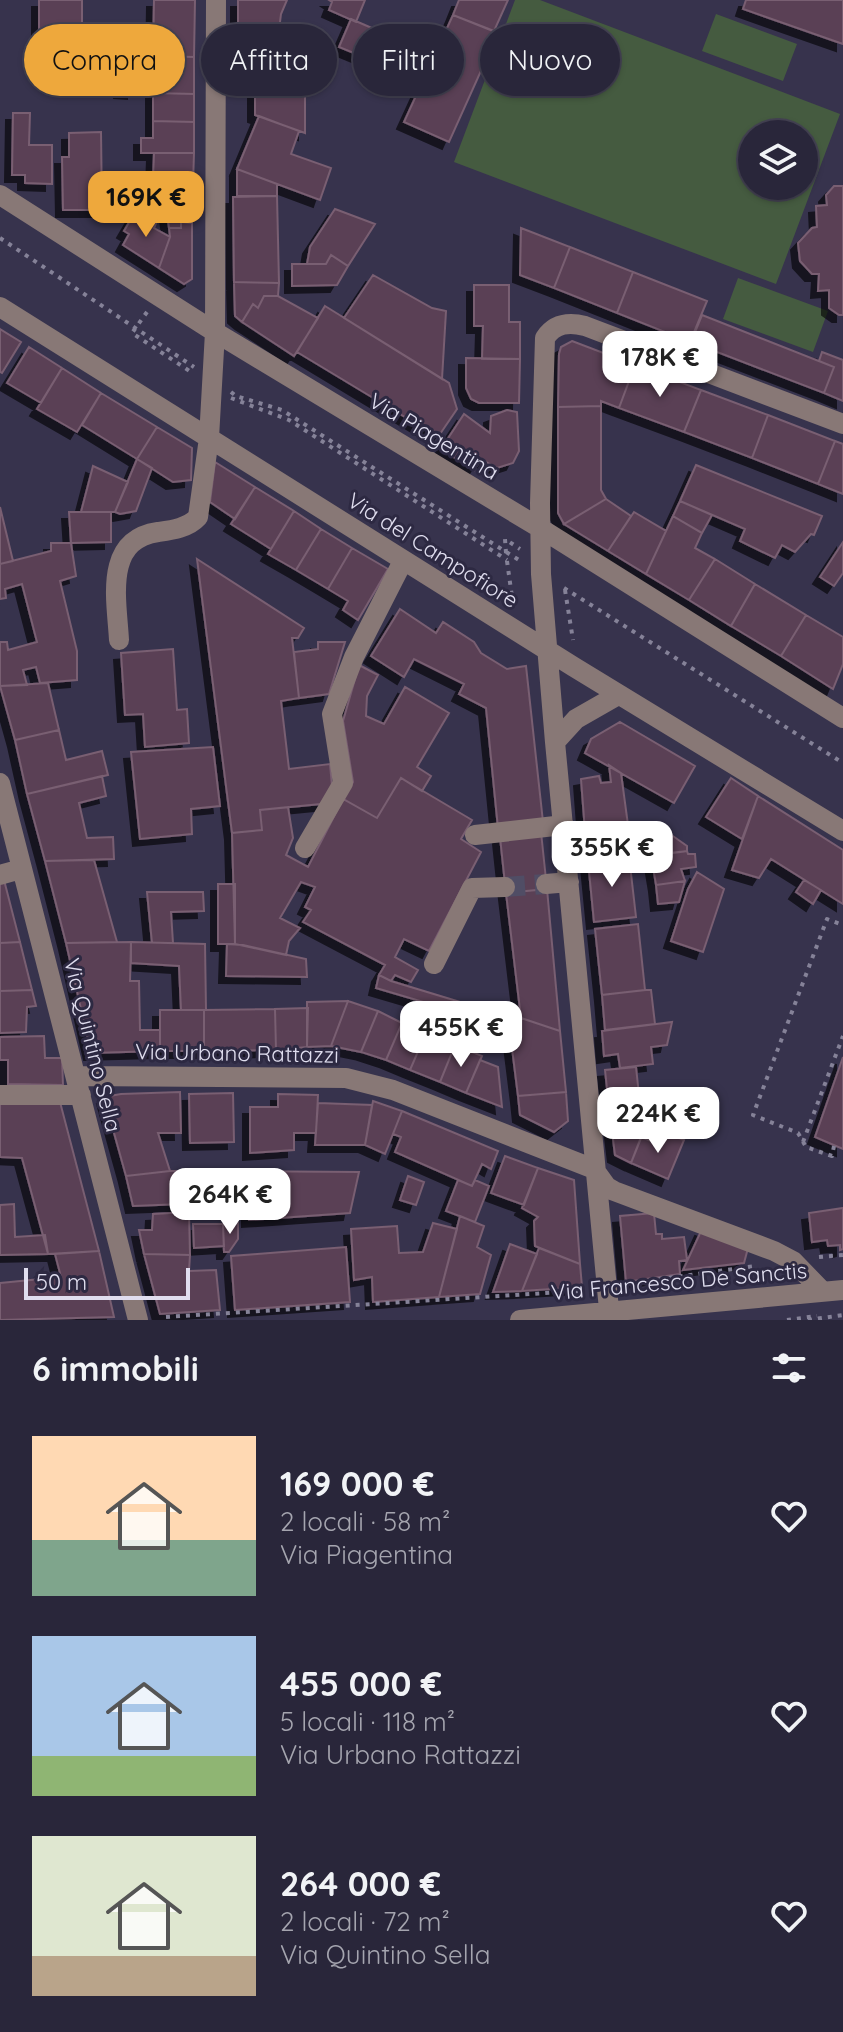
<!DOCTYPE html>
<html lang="it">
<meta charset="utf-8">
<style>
:root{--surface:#29263a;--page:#353245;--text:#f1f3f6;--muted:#a5a5af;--line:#454354;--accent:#eea83c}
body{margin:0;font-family:Quicksand,sans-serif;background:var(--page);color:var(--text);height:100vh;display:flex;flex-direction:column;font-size:30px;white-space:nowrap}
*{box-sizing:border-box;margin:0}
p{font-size:26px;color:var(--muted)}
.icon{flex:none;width:44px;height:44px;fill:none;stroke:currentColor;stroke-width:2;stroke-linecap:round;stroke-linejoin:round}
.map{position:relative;height:1320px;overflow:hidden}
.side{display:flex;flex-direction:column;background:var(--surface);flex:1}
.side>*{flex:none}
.guide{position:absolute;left:24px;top:24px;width:796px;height:72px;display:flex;gap:16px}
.controls{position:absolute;left:738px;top:120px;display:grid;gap:16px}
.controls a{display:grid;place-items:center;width:80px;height:80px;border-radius:50%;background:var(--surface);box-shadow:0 2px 6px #0004,0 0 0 2px var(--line);font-size:40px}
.scale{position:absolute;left:24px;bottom:20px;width:166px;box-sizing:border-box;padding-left:8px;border:4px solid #e0deef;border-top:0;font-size:22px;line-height:28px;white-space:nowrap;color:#e0deef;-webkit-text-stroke:6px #2d2942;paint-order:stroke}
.price{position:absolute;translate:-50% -68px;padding:0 18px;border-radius:16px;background:#fff;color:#222;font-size:26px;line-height:52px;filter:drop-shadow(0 2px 4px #0008)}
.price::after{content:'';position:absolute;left:50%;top:48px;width:24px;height:18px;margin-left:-12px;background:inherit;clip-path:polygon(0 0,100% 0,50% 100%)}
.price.current{background:var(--accent);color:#111}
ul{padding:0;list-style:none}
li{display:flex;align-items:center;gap:24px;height:200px;padding:0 32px}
li span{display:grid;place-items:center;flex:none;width:224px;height:160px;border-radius:0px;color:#555}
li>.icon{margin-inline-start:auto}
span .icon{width:96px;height:96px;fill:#fffc;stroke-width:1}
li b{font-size:34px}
h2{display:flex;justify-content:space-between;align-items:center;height:96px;padding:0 32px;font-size:34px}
.chip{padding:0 28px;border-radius:36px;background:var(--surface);box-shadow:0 2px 6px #0004,0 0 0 2px var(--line);font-size:28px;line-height:72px}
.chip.current{background:var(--accent);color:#111}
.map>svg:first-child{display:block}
.pitch{fill:#455b40;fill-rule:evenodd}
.building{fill:#5a4154;stroke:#795e72;stroke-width:2;filter:url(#shadow)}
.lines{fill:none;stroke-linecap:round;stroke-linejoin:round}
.minor-tunnel{stroke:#504d65;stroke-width:20;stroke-dasharray:20 10;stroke-linecap:butt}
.path{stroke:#858298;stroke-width:4;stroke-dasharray:4 6;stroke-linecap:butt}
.minor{stroke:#887876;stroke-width:20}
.labels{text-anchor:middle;stroke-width:6;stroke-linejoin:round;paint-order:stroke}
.street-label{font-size:22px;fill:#e0deef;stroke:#2d2942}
</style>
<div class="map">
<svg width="843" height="1320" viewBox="0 0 843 1320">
<defs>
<filter id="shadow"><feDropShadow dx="-7" dy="7" stdDeviation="0" flood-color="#0009"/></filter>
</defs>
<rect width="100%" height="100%" fill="#37334d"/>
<path class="pitch" d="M515 0H540L840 114 776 284 454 162ZM752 134H804V186H752Z
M716 14 797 44 783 81 702 51Z
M738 278 828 311 813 352 723 319Z"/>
<path class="building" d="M39 0H82V72H39Z
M154 0H195L194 57 153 56Z
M238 0H287L281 14 280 22 283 26 278 57 238 58Z
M329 0H365L356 22 329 10 332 2Z
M459 0H508L494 31 453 15Z
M746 0H843V44L743 9Z
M453 15 498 33 449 142 404 122Z
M351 19 395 38 383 65 339 47Z
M121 56H134V68H153V81L134 80V92L121 91Z
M153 56 194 57V94L153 93Z
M255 57H305V133L255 115Z
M153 93 194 94V122L153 121Z
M13 113H30L29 145H52V184L25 183V175H12Z
M259 116 299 131 291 154 331 168 320 200 237 169Z
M153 121 194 122V153H141V138H153Z
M101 132 102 210H63L62 157H69V133Z
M154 153H194L193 184 153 179Z
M237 169 277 184V196H237Z
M162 180 193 184 192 223 181 222V228H169Z
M122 185 143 186V214L120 213Z
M834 186H843V315H839L829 308V290L818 291 819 274H812L800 261 798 243 812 228 817 227 816 206 827 205 826 195Z
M277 196 279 283 234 282 233 197Z
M335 209 375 224 348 266 331 255 326 264H307L310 247Z
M134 214 158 219 154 228 170 237 159 268 123 245 129 234 124 231Z
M181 222 192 223V279L184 284 159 268 170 237 169 228H181Z
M521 228 570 247 554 288 520 275Z
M570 247 633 272 617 313 554 288Z
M331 255 348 266 337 285 292 286V264H326Z
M633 272 707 301 690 342 617 313Z
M373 275 432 308 446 311 442 379 344 318Z
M234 282 279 283 278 296H264L258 308 253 304 242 322 235 316Z
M474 285H509V322H520V359H482L483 326H474Z
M264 296H278L318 318 294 356 242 322 253 304 258 308Z
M325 306 449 383 457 409 438 437 297 352Z
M702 315 834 367 824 393 691 342Z
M0 329 21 342 2 373 0 372Z
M572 341 635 365 619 408 601 401V406L558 407 559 354 561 347Z
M29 347 62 368 41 403 7 383Z
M822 352 843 360V401L824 393 834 367 819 361Z
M466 358 520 359 519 403H479L471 399 466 388Z
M635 365 701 390 684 432 619 408Z
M62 368 101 393 77 432 37 409Z
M701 390 768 415 752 458 684 432Z
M101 393 157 427 137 459 82 425Z
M601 406V490L606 499 564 524 558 513V407Z
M507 410 517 412 519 451 513 463 497 468 481 459 474 470 441 449 464 414 490 433 491 416Z
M768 415 835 441 818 484 752 458Z
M157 427 192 448 191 480 173 482 137 459Z
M835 441 843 444V494L818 484Z
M137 459 152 468 136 511 120 514 115 512Z
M215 462 255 487 235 519 210 502Z
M696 465 822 516 814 535 811 534 795 552 782 545 775 558 740 541 745 529 680 501Z
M93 466 128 482 115 512H81Z
M255 487 294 511 271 549 231 524Z
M606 499 631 516 608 551 564 524Z
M680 501 712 515 702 533 673 516Z
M0 507 13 561 0 564Z
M294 511 321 529 296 570 268 554Z
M69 512H111V542L71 543Z
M634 512 666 531 646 574 608 551Z
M673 516 702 533 695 548 715 559 689 600 646 574Z
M321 529 352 548 328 589 296 570Z
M843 542V573L834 586 820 577Z
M51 543H71L76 576 60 581 77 651V680L40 683 36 667 23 670 27 685 0 686V642H7L8 650 37 642 22 584 5 589 6 598 0 599V564L51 551Z
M352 548 388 569 358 620 343 610 348 601 328 589Z
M197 559 304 628 298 638H292L299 698 281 701 289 769 330 764 332 786 321 804 260 810 262 830 232 833Z
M715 559 755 584 731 626 689 600Z
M755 584 806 615 781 656 731 626Z
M400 609 436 633 443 622 474 642 481 653 507 669 526 666 543 822 498 828 486 708 459 694 464 684 414 659 404 677 371 656Z
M806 615 843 637V664L833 689 781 656Z
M318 642H345L329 694 299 698 294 652 318 649Z
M173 649 177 710 187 709 189 743 145 747 143 714 125 715 121 653Z
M359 665 378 675 367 696 366 716 384 724 405 687 449 713 417 767 431 776 422 791 401 778 377 818 343 799 353 782 343 721Z
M48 683 59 730 15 740 0 686Z
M620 722 695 766 674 803 585 753 591 739Z
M59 730 66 760 102 751 108 775 27 794 15 740Z
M213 747 220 806 191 809 192 834 140 839 131 752Z
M609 765 621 773 628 825 585 831 581 779 599 776 601 783 611 782Z
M102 776 106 796 79 803 87 838 113 837 114 859 45 861 27 794Z
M401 778 472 820 461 839 481 852 429 951 404 939 395 957 418 970 411 982 395 975 391 981 379 975 385 965 303 922 311 910 305 907 315 887 301 882 280 918 300 928 289 941 286 955 235 944 232 833 262 830 260 810 288 807 293 838 286 855 308 867 343 799 377 818Z
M731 778 758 796 742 839 706 817Z
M758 796 843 850V904L771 859 759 878 732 870Z
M625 826 629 856 588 861 585 831Z
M541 832 547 889 506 893 500 837Z
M670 834 687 846V851L672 853Z
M687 851 688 854H695L696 867 681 869 685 881 656 885 651 855Z
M629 856 636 917 594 922 588 861Z
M94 860 117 942 66 943 45 861Z
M697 872 724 889 703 952 671 941 688 889Z
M4 880 20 942 0 943V882Z
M804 880 821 890 813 904 796 892Z
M685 881 679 902 658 904 656 885Z
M218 884H235V944H218Z
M547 889 560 1031 521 1018 506 893Z
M147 892H203L204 911 171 912 173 943H152Z
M638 924 645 990 602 995 595 929Z
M20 942 32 990 0 991V943Z
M131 942 205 944 206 1010H181L179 966 131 963Z
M131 942 130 981H139L140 1030H160V1051L91 1053 66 943Z
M227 944 243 945 306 959 307 977 226 976Z
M379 975 391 981 493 1012 491 1022 376 988Z
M32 990 36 1006 27 1007 26 1032 0 1033V991Z
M645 990H651L655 1024 605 1030 602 995Z
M348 1001 378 1011 361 1052 331 1046Z
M348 1001 331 1046 307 1047V1002Z
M308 1008 307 1047 276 1050 275 1009Z
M275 1009 276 1050 204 1051V1010Z
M160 1010H204V1051H160Z
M378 1011 402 1023 386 1060 361 1052Z
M521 1018 560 1031 566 1092 518 1096 510 1032 521 1029Z
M672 1022 667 1045 651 1047 653 1064 620 1068 618 1054 604 1056 602 1031Z
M402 1023 426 1033 410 1070 386 1060Z
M426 1033 455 1045 440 1082 410 1070Z
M44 1036 45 1058H62L63 1085 8 1084V1060H0V1037Z
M455 1045 482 1056 466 1093 440 1082Z
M843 1057V1149L815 1137Z
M480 1060 498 1067 502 1107 466 1093Z
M636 1067 639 1095 608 1098 605 1070Z
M180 1092 181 1133H158L170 1171 126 1176 104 1097 121 1094Z
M566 1092 568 1121 554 1132 520 1115 518 1096Z
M233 1093 234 1142 190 1143 189 1094Z
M278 1094 318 1095 316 1133H294V1150L250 1153V1107H278Z
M639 1095 641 1106H651L650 1116 611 1123 608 1098Z
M373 1101 402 1111 385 1154 365 1145Z
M60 1102 99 1251 48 1254 22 1158 0 1157V1104Z
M318 1103 372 1105 365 1145H315Z
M402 1111 498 1151 491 1169 482 1164 472 1186 395 1152 401 1137 393 1134Z
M650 1116 631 1163 615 1155 611 1123Z
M666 1133 684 1140 668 1179 631 1163 641 1137 661 1145Z
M505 1156 538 1168 524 1205 491 1193Z
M538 1168 574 1180 580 1264 535 1246 534 1221 538 1217 522 1208Z
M170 1171H182L183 1204 133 1206 126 1176Z
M236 1171 359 1172 350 1213 249 1220V1197L236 1196Z
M408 1176 424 1182 416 1205 400 1200Z
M458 1180 472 1186 475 1180 489 1186 475 1222 446 1211Z
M14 1204 15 1237 45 1235 48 1254 0 1255V1205Z
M843 1208V1249L840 1250V1245L828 1246 827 1240 812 1242 809 1213Z
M189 1212 190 1255 144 1254 139 1230H152L153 1214Z
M654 1213 656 1234H662V1239L684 1237 687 1260 679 1261 680 1274 626 1282 620 1216Z
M460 1216 484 1226 477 1247 491 1255 480 1294 439 1297Z
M238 1223V1239L229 1252H224L223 1224Z
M433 1223 457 1229 439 1297 373 1302 372 1277 354 1280 351 1229 397 1226 399 1253 423 1252Z
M193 1224H223L224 1246 194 1248Z
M702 1229 748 1248 744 1263 683 1270Z
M510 1244 537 1254 522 1291 493 1292Z
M346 1247 350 1302 235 1310 231 1256Z
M539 1248 580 1264 582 1287 522 1291Z
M99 1251 114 1317 0 1320V1283L61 1277 55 1254Z
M144 1254 190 1255 189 1271 216 1270 220 1310 160 1314Z"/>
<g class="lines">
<path class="minor-tunnel" d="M505 887 546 884"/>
<path class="path" d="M0 238 194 367
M147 312 132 333 191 372
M231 392 236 396 282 410 522 562
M231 398 289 420 507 560
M506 553 505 539 520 549
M507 561 513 604
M564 588 843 763
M565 590 573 640
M803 1142 843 1036
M834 1146 832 1156 806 1147 798 1133 753 1115 827 919 843 925
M819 1257 843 1255
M639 1282 755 1266
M166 1317 578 1291
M787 1320 817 1316
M808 1320 843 1315"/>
<path class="minor" d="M0 195 215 332 540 528 843 718
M0 307 574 667 843 831
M119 640C117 601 103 540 158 532 172 530 188 528 198 517L209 438 215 332 216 0
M555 742 576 719 618 695
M0 783 138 1320
M475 835 564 825
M305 848 343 783 332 714 354 657 403 561
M0 875 21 869
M546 884 569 882
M434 964 472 888 505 887
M77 1076 346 1078 393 1090 594 1169 607 1187 614 1191 774 1251 793 1261 823 1292
M0 1095H81
M520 1320 843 1290
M610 1320 555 742 541 574 540 503 545 338C555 323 569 322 585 326L843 424"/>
</g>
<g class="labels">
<g class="street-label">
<text transform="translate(434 436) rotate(31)" y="8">Via Piagentina</text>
<text transform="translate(433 550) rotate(32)" y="8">Via del Campofiore</text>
<text transform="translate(93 1045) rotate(76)" y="8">Via Quintino Sella</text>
<text transform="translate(237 1053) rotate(1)" y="8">Via Urbano Rattazzi</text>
<text transform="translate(679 1281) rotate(-5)" y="8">Via Francesco De Sanctis</text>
</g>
</g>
</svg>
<div class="controls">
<a><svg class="icon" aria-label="layers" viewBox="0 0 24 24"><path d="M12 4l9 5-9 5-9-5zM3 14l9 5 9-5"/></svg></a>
</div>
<div class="scale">50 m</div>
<b class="price current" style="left:146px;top:239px">169K €</b>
<b class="price" style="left:660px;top:399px">178K €</b>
<b class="price" style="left:612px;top:889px">355K €</b>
<b class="price" style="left:461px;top:1069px">455K €</b>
<b class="price" style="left:658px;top:1155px">224K €</b>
<b class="price" style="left:230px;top:1236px">264K €</b>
<div class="guide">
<a class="chip current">Compra</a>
<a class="chip">Affitta</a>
<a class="chip">Filtri</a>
<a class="chip">Nuovo</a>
</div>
</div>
<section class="side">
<h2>6 immobili<svg class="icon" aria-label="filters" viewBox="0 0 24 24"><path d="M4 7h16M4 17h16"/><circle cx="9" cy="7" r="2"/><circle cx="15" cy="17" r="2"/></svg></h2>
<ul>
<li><span style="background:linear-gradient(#ffd9b3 65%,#7fa58c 0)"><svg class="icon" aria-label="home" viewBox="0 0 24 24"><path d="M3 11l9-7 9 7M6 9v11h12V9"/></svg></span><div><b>169 000 €</b><p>2 locali · 58 m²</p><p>Via Piagentina</p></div><svg class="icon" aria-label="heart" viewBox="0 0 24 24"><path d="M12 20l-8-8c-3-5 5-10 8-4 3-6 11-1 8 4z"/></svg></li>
<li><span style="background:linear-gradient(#a9c7e8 75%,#8fb573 0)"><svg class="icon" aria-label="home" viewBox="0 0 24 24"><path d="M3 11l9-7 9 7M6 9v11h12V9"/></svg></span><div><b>455 000 €</b><p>5 locali · 118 m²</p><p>Via Urbano Rattazzi</p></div><svg class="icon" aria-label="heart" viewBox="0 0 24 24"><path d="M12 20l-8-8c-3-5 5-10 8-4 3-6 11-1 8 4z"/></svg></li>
<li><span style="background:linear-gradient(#dfe7d0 75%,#b9a48a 0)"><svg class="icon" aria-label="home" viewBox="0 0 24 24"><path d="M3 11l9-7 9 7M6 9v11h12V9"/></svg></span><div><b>264 000 €</b><p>2 locali · 72 m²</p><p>Via Quintino Sella</p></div><svg class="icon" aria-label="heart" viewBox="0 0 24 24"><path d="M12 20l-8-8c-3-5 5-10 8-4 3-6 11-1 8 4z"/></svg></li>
</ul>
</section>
